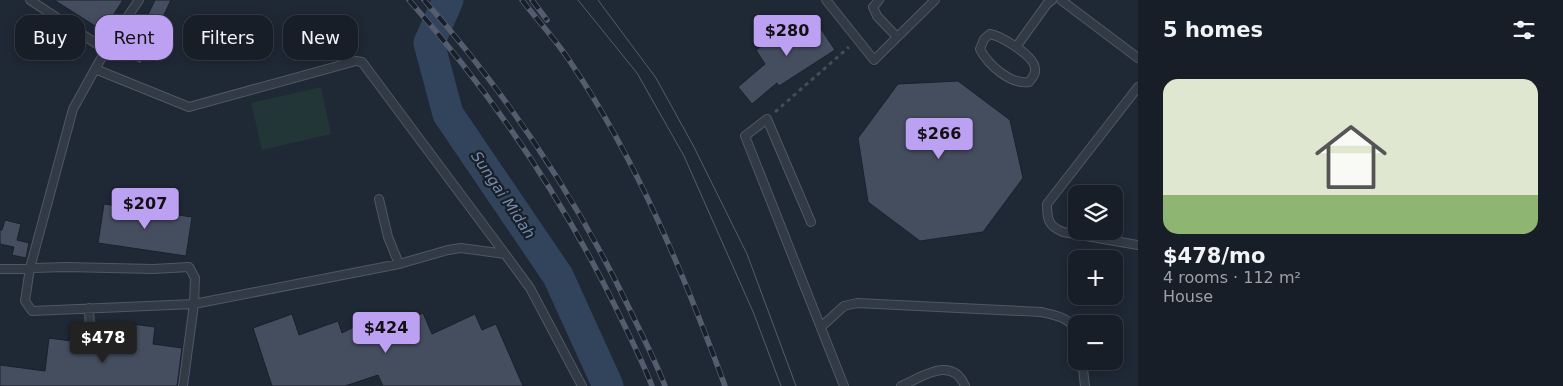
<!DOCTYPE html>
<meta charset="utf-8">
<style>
:root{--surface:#171e28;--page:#202730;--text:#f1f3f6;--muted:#9ea2a8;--line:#363c45;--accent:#bca0f2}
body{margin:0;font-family:"DejaVu Sans",sans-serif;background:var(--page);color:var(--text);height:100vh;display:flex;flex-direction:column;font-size:19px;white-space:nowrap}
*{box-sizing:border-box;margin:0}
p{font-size:16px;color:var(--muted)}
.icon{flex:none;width:28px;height:28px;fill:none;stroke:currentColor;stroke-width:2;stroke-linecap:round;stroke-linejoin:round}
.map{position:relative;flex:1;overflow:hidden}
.details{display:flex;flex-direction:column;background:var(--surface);width:425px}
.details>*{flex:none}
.hud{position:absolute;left:15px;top:15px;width:475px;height:45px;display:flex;gap:10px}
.buttons{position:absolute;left:1068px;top:185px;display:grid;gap:10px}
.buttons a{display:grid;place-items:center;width:55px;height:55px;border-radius:10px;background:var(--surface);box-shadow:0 2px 12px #0003,0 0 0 1px var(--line);font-size:25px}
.price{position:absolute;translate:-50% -42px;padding:0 11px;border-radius:5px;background:var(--accent);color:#111;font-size:16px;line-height:32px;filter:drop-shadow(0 1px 2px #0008)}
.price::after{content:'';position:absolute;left:50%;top:30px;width:15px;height:11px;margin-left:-8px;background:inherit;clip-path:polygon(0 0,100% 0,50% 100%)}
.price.selected{background:#222;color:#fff}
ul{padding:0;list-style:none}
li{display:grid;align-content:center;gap:10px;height:265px;padding:0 25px}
li span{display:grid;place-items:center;height:155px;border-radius:15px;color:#555}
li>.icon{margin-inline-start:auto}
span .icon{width:90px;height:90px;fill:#fffc;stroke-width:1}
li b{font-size:21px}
h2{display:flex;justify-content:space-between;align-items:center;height:60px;padding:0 25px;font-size:21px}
.chip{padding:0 18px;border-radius:15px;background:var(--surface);box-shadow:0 2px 12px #0003,0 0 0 1px var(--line);font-size:18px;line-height:45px}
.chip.selected{background:var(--accent);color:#111}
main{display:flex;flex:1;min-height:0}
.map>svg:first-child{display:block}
.green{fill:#223537}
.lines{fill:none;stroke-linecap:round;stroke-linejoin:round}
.river{stroke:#32435c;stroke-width:31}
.building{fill:#454e5f;stroke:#1a212c}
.lane-casing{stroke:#505764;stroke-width:10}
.path{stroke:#3e5053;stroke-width:3;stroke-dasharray:4 4;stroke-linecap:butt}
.lane{stroke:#323a45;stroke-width:8}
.tram{stroke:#545d6d;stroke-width:1}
.rail-casing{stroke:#545d6d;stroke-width:5.5}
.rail{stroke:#181f29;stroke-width:4;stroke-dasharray:11;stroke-linecap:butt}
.labels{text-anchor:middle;stroke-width:4.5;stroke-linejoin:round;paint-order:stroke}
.water-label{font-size:15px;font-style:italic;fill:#748aab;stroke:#181f29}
</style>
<main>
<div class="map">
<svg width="1138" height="386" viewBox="0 0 1138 386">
<rect width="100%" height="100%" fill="#1f2835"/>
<path class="green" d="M321 87 331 134 262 150 251 103Z"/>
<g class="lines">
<path class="river" d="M448 0 429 43 448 114 558 276 608 386"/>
</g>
<path class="building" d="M54 0H123L103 31Z
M155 0H171L153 38 162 43 153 60 144 56 141 64 122 55 137 22 143 25Z
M811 14 835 50 779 86 777 83 752 104 738 87 765 64 756 50Z
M958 81 1010 120 1023 178 983 232 920 241 868 202 858 138 898 84Z
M104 204 192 217 186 256 98 243Z
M5 220 21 224 17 240 29 243 26 258 12 255 14 247 0 244V230H2Z
M382 313 389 328 423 313 432 334 475 314 482 330 496 324 523 386H383L378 375 345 386H272L253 328 292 314 299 335 338 321 342 333Z
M132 324 155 327 153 344 182 348 177 386H0V365L45 371 49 338 100 345V340L113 339 130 341Z"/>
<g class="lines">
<g class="lane-casing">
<path id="lane" d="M30 0 106 50
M139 0 109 44 73 109 30 268 25 301 32 311 194 304 399 264 448 250 461 248 505 254 530 288 582 386
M826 0 874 60 935 0
M879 0 873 7 877 16 896 36
M1061 0 1138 58
M990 34C1001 36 1035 56 1035 69 1036 74 1032 78 1029 82 1011 85 988 65 980 49L984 39Z
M1016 47 1047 4 1052 0
M95 69 189 107 356 61 362 62 505 254
M1138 87 1047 204C1047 219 1048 226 1063 232L1138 245
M379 199 388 237 399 264
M811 222 767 119 745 136 844 386
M0 269 66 267 153 269 189 267 195 278 194 304 183 386
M89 308 90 331 95 335 126 332
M821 327 844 306 857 303 1041 312C1055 315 1068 317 1076 330
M1082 361 1085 386
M901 386C922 377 952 355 965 386"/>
</g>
<path class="path" d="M775 112 849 47"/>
<use href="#lane" class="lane"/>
<path class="tram" d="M578 0 637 73 684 156 754 314 781 386
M598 0 656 78 694 147 747 254 796 386"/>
<g class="rail-casing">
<path id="rail" d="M409 0C492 94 562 197 617 310 629 335 642 360 652 386
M424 0C507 94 576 197 630 310 642 335 655 360 665 386
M522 0C538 21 557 41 571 63 638 162 684 275 725 386
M532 0 547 20"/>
</g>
<use href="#rail" class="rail"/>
</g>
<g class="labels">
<g class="water-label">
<text transform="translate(503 195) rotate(56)" y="5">Sungai Midah</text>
</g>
</g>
</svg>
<div class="buttons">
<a><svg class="icon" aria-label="layers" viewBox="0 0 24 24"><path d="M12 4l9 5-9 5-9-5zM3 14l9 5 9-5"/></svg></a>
<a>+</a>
<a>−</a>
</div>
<b class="price" style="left:787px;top:57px">$280</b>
<b class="price" style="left:939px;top:160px">$266</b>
<b class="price" style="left:145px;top:230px">$207</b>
<b class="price" style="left:386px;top:354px">$424</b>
<b class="price selected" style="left:103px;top:364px">$478</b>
<div class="hud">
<a class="chip">Buy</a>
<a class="chip selected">Rent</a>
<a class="chip">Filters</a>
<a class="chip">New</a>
</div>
</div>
<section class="details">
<h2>5 homes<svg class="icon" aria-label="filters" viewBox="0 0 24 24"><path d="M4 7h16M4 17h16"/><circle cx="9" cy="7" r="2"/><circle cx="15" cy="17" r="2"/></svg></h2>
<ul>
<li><span style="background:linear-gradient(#dfe7d0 75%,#8fb573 0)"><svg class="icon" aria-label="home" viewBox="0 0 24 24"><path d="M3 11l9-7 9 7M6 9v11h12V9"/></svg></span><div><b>$478/mo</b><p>4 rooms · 112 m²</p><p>House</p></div></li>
</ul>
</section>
</main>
